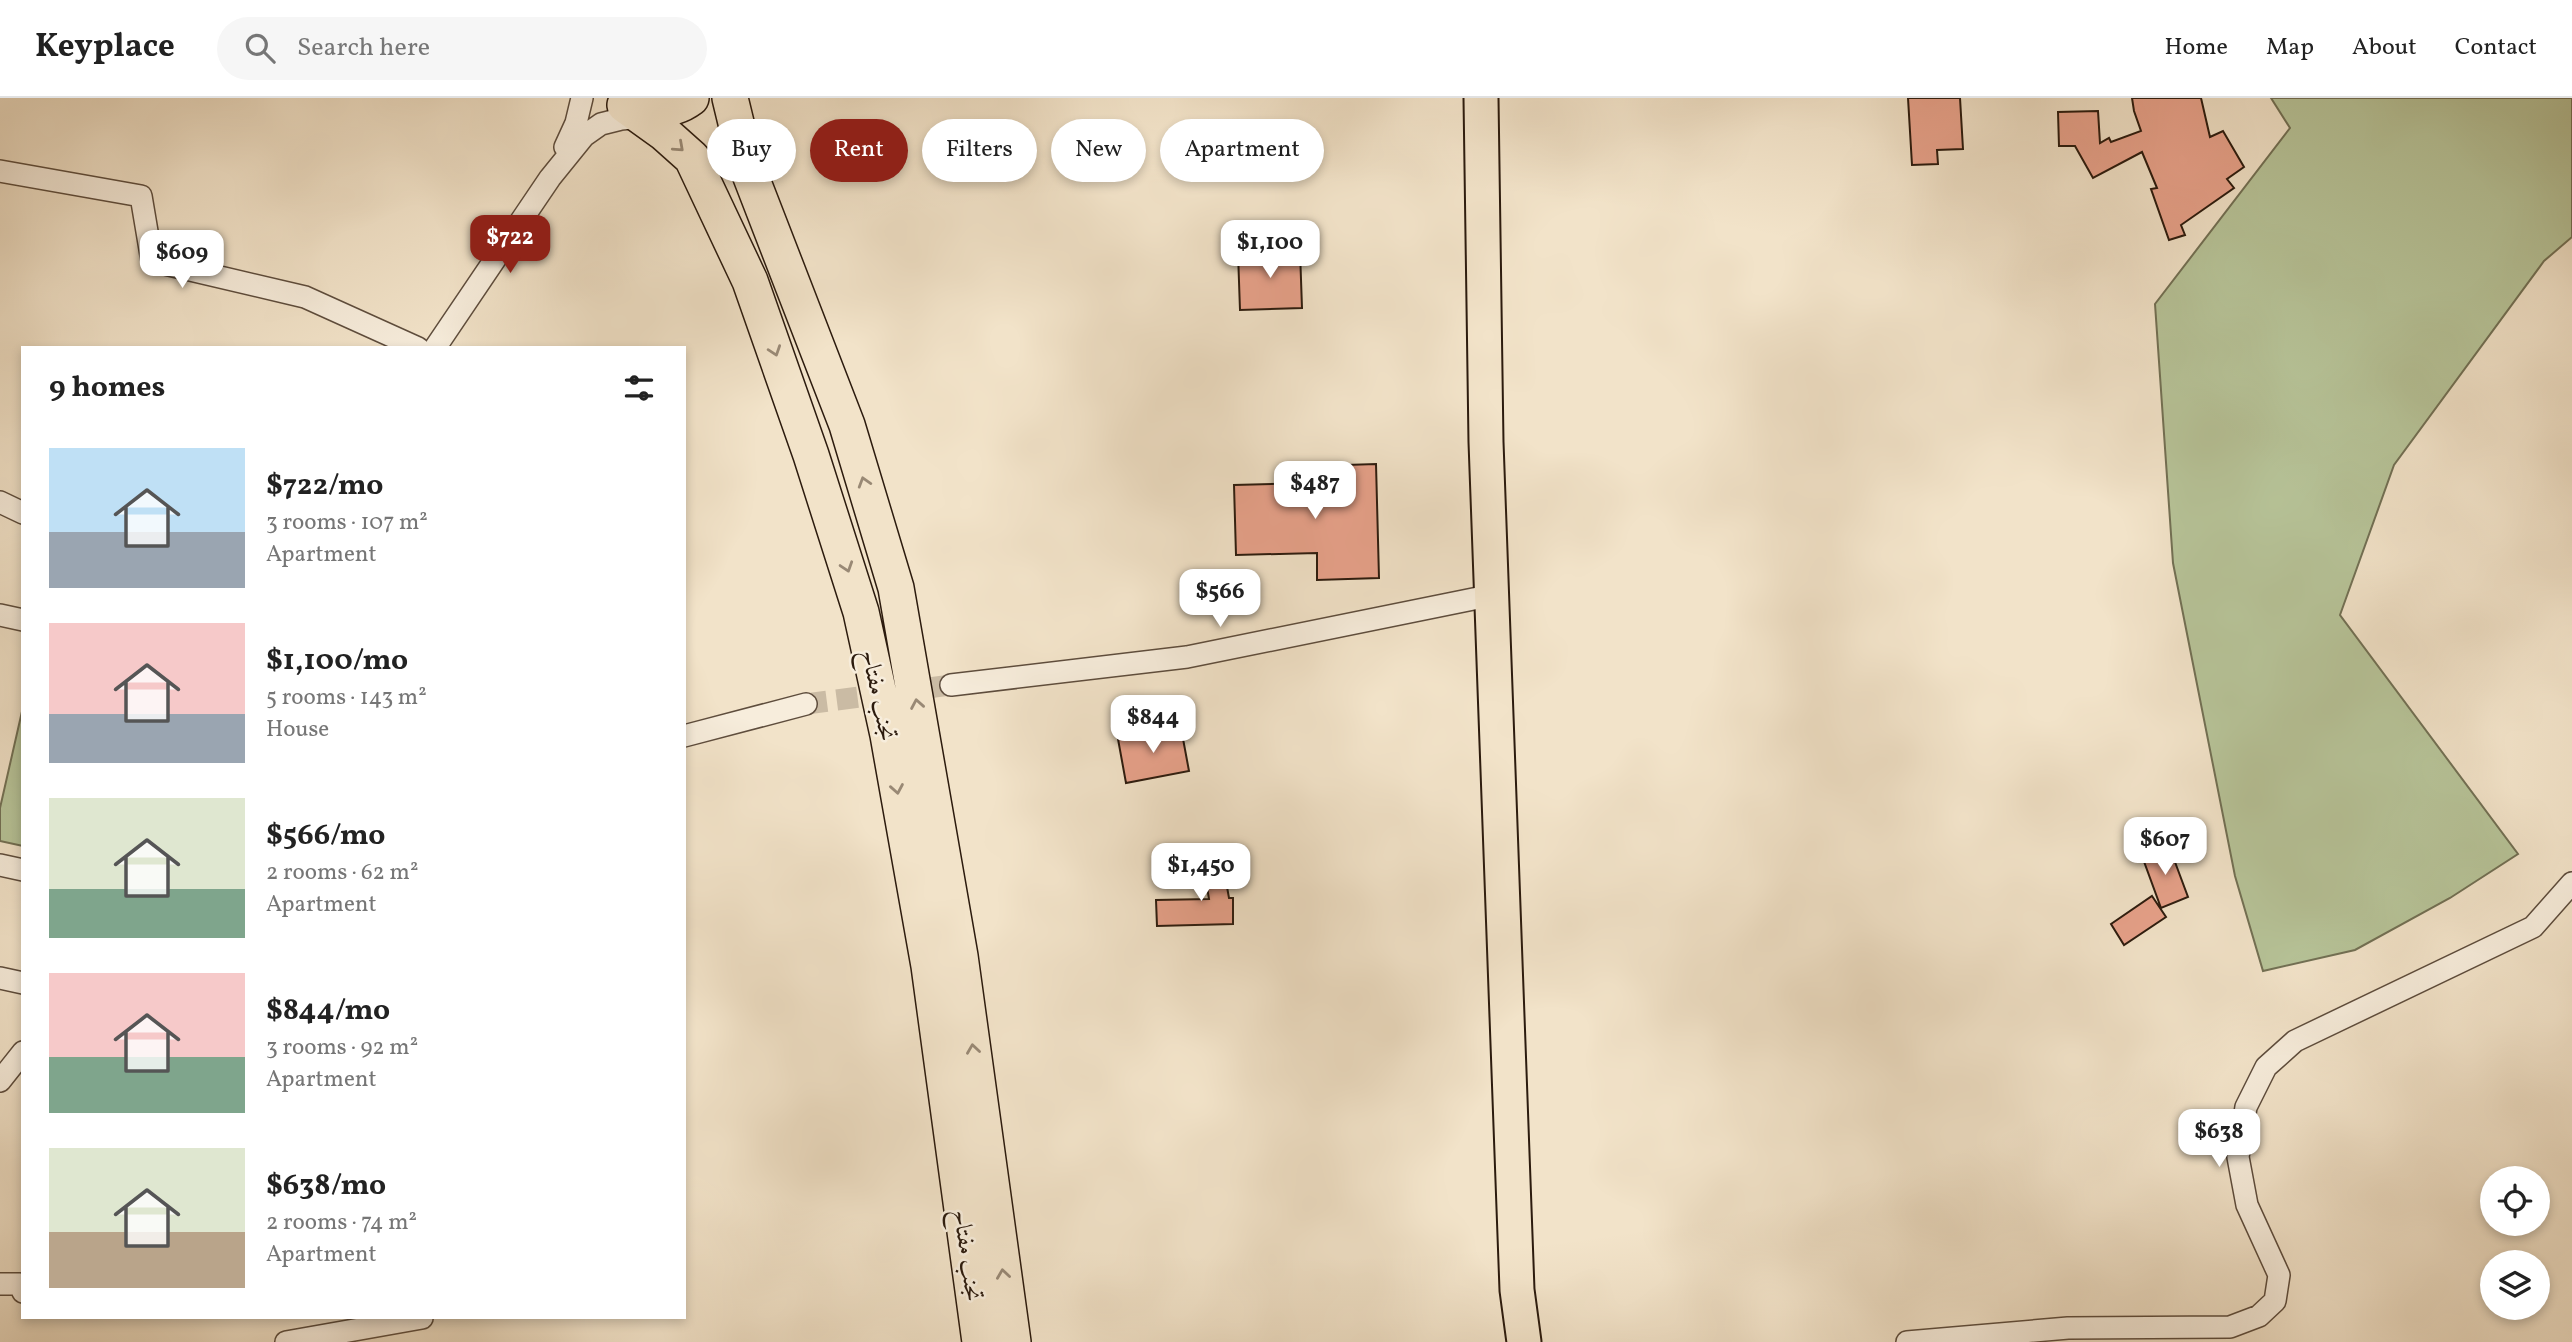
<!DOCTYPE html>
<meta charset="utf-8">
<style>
:root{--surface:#fff;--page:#f6f6f6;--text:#222;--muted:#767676;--line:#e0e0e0;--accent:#8f2418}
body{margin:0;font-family:Vollkorn,Amiri,serif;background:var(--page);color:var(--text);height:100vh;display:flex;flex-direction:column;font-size:26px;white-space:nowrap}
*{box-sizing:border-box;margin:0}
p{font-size:23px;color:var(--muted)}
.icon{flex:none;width:38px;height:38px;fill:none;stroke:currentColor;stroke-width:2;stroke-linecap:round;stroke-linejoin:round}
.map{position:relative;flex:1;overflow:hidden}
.side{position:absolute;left:21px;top:248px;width:665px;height:973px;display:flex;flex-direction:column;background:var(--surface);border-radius:0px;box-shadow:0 4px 10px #0003}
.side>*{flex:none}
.guide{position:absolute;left:707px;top:21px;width:665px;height:63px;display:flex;gap:14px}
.controls{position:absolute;left:2480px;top:1068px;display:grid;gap:14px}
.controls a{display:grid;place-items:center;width:70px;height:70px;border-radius:50%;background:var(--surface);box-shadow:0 4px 10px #0003;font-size:35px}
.price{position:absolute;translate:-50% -60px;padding:0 16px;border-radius:14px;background:#fff;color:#222;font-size:23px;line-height:46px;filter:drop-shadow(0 2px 4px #0008)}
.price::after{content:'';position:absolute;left:50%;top:42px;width:21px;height:16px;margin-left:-10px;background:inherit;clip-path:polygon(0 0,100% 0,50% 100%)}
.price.selected{background:var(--accent);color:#fff}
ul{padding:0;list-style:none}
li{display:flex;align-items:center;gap:21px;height:175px;padding:0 28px}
li span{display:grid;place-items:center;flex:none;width:196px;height:140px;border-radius:0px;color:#555}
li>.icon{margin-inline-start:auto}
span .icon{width:84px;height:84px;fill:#fffc;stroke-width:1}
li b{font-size:30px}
h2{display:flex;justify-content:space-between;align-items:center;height:84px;padding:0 28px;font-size:30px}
.chip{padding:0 24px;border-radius:32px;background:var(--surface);box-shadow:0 4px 10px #0003;font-size:24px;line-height:63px}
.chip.selected{background:var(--accent);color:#fff}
header{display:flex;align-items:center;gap:42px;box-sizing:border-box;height:98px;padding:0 35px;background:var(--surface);border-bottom:2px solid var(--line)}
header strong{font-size:33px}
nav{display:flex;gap:38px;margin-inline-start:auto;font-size:24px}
.search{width:490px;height:63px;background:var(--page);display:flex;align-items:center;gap:18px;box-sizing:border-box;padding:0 24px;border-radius:38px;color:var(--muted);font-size:26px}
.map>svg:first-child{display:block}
.green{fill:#b7c499;stroke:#727054;stroke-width:2}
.building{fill:#e8a28b;stroke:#2c1b0e;stroke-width:2}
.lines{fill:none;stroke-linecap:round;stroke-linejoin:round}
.minor-tunnel{stroke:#cabba4;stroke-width:21;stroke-dasharray:21 10;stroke-linecap:butt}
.minor-casing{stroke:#5e4d3d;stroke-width:24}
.primary-casing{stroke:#2c1b0e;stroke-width:37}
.trunk-casing{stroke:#2c1b0e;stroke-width:38}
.minor{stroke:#f7eddc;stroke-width:21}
.primary{stroke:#f2e3c9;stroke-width:33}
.trunk{stroke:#f2e3c9;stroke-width:35}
.oneway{stroke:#998975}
.labels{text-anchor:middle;stroke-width:5;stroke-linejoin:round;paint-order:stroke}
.street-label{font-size:24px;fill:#2c1b0e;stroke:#f7eddc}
</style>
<header>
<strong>Keyplace</strong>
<div class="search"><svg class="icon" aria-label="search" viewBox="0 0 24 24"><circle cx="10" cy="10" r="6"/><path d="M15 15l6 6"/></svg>Search here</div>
<nav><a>Home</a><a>Map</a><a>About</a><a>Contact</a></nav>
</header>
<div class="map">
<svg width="2572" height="1244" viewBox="0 0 2572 1244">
<rect width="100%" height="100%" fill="#f2e3c9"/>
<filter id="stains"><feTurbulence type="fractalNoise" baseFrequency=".00286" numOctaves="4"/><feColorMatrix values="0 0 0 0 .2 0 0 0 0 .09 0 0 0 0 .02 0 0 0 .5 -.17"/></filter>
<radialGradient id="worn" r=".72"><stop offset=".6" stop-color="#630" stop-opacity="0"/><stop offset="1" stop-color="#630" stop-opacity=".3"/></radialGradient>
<path class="green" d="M2271 0H2572V139L2544 163 2394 367 2340 517 2518 756 2450 800 2355 852 2263 873 2235 778 2173 465 2155 206 2290 30Z
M23 609V748L0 743V710Z"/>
<path class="building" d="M1908 0H1960L1963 51 1937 52 1938 66 1912 67Z
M2132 0H2201L2210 39 2223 33 2244 69 2227 81 2234 90 2181 127 2185 137 2169 142 2151 91 2157 90 2142 54 2093 80 2075 48H2059L2058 14 2098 13 2100 45 2109 40 2111 44 2141 33 2134 13Z
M1300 153 1302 210 1240 212 1238 155Z
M1376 366 1379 480 1317 482V455L1236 457 1234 387 1315 385V368Z
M1181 630 1189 673 1126 685 1118 641Z
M2169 748 2188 799 2161 810 2142 758Z
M1222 761 1229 800H1233V826L1157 828 1156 802 1209 801 1203 765Z
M2152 798 2166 819 2124 847 2111 826Z"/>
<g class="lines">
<path class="minor-tunnel" d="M806 606 951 587"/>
<g class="minor-casing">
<path id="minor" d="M565 49 576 25 582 0
M0 73 141 98 152 163 305 199 418 250
M435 250 550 80 584 38 601 26 621 21 643 19
M0 404 23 415
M0 517 23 522
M951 587 1187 559 1493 497
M684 638 806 606
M0 767 23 772
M0 880 23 885
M0 983 23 954
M0 1186H20L23 1194
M286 1244 422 1220
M1907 1244 2068 1230 2230 1229 2259 1218 2275 1203 2279 1177 2247 1107 2238 1059 2246 1009 2266 969 2295 943 2533 829 2572 785"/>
</g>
<g class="primary-casing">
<path id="primary" d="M1481 0 1486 344 1517 1192 1524 1244"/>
</g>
<g class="trunk-casing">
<path id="trunk" d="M730 0 746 66 847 327 896 490 960 858 1013 1244
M625 7 664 35 692 60 750 183 811 357 861 514 888 637 929 868 980 1244
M625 7C647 13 671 15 691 0"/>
</g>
<use href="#minor" class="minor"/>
<use href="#primary" class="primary"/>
<use href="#trunk" class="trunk"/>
</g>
<defs><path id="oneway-chevron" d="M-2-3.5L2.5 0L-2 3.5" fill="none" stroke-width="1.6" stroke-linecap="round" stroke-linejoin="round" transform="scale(1.75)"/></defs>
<g class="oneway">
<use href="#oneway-chevron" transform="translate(679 49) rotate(42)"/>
<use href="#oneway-chevron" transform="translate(775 253) rotate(71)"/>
<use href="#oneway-chevron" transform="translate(864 384) rotate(-107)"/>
<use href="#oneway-chevron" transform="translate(847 469) rotate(72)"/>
<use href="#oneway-chevron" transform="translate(917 606) rotate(-100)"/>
<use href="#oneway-chevron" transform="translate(897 691) rotate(80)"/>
<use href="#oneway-chevron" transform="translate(973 951) rotate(-98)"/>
<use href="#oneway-chevron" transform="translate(1003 1176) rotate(-98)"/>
</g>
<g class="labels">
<g class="street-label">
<text transform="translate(879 597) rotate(78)" y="8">تجنب مفتاح</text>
<text transform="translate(968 1157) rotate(82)" y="8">تجنب مفتاح</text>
</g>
</g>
<rect width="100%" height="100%" filter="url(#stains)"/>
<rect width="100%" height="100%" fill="url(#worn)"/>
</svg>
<div class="controls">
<a><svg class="icon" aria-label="locate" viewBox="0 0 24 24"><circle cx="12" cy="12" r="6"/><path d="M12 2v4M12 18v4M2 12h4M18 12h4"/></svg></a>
<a><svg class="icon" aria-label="layers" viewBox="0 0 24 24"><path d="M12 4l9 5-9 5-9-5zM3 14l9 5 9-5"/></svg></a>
</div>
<b class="price selected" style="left:510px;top:177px">$722</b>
<b class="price" style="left:1270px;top:182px">$1,100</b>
<b class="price" style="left:182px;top:192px">$609</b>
<b class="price" style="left:1315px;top:423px">$487</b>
<b class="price" style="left:1220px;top:531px">$566</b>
<b class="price" style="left:1153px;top:657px">$844</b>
<b class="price" style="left:2165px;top:779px">$607</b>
<b class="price" style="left:1201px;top:805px">$1,450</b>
<b class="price" style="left:2219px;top:1071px">$638</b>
<div class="guide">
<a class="chip">Buy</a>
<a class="chip selected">Rent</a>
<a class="chip">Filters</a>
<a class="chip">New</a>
<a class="chip">Apartment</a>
</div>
<section class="side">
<h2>9 homes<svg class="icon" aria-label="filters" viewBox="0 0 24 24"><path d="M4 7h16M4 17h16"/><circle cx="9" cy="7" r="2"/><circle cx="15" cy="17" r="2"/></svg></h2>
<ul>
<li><span style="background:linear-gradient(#bfe0f5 60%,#9aa5b1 0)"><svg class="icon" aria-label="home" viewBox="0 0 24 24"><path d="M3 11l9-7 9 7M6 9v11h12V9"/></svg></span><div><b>$722/mo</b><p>3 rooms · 107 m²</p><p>Apartment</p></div></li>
<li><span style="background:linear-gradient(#f6c9c9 65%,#9aa5b1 0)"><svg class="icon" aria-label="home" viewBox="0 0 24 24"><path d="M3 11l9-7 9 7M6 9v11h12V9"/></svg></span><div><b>$1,100/mo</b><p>5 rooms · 143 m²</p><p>House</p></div></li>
<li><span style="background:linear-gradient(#dfe7d0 65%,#7fa58c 0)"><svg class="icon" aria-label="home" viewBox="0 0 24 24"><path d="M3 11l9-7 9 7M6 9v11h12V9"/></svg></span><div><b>$566/mo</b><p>2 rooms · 62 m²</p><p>Apartment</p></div></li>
<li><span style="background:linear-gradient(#f6c9c9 60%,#7fa58c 0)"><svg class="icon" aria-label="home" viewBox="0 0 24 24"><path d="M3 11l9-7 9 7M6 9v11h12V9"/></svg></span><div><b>$844/mo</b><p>3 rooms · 92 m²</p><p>Apartment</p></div></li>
<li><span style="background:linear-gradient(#dfe7d0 60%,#b9a48a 0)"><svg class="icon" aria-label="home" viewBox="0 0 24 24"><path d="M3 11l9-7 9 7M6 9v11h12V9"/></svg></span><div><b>$638/mo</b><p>2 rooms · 74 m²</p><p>Apartment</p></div></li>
</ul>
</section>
</div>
